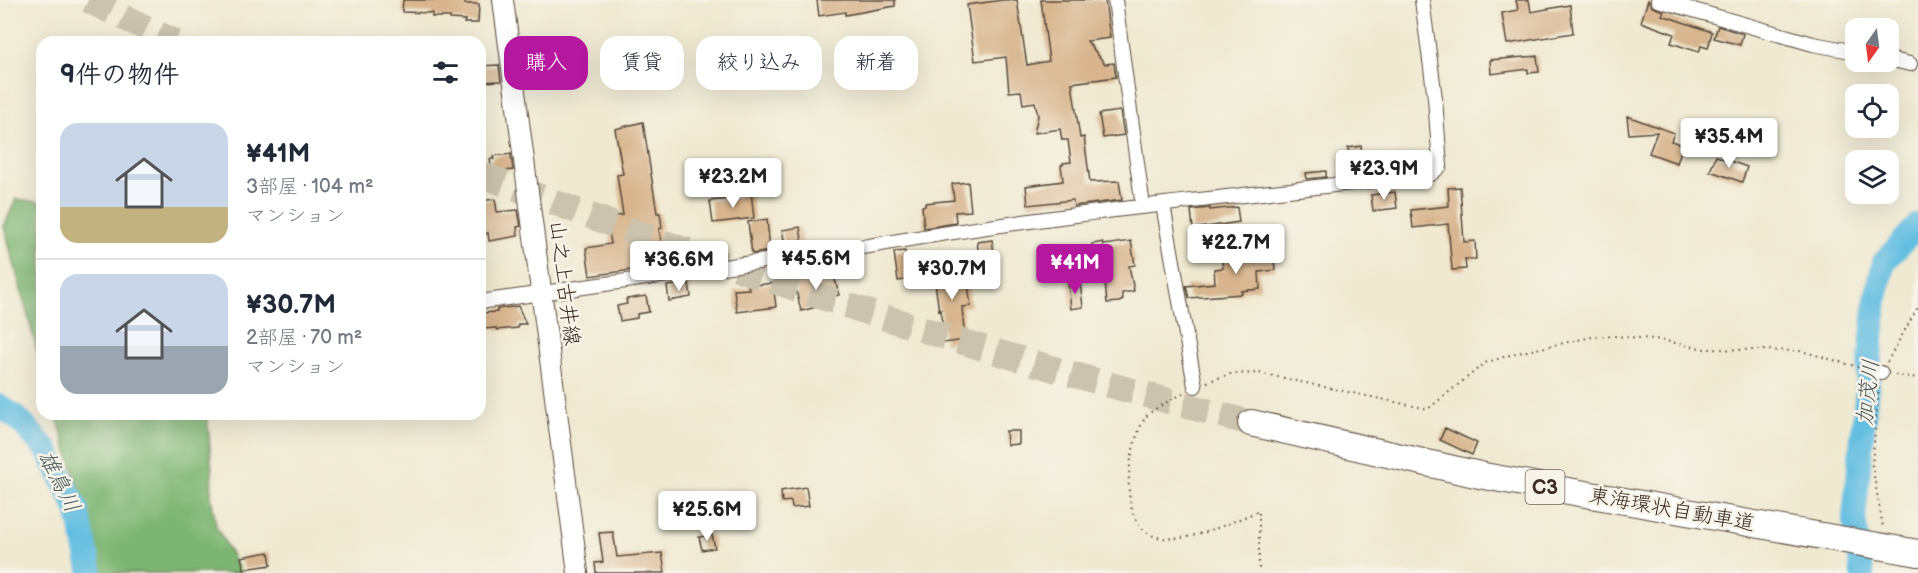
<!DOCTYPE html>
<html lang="ja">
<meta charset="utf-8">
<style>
:root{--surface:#fff;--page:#f6f6f7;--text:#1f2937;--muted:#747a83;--line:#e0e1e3;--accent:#b5179e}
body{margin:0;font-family:"Balsamiq Sans","Klee One",sans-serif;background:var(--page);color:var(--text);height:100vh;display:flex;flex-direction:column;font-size:22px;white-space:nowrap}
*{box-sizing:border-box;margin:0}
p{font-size:20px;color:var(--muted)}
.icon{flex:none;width:33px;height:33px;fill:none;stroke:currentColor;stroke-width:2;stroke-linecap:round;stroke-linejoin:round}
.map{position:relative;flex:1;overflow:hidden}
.panel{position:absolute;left:36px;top:36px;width:450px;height:384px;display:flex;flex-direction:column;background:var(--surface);border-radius:18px;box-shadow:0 6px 24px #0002}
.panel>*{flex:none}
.banner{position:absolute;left:504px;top:36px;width:570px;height:54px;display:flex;gap:12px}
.needle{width:39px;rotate:194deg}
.buttons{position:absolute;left:1845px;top:18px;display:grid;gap:12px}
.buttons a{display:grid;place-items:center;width:54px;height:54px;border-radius:12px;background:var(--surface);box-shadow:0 6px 24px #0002;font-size:30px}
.price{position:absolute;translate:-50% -51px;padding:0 14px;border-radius:6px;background:#fff;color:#222;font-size:20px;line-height:39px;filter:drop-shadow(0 2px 3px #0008)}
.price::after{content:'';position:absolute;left:50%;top:36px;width:18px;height:14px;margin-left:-9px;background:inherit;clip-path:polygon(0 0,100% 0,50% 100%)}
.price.on{background:var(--accent);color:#fff}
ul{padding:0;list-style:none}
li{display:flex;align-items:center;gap:18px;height:150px;padding:0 24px}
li+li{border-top:2px solid var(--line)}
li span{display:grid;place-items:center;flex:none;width:168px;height:120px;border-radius:18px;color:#555}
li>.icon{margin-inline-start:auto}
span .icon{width:72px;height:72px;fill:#fffc;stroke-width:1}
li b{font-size:26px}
h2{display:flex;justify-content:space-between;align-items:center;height:72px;padding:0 24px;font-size:26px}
.pill{padding:0 21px;border-radius:18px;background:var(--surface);box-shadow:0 6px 24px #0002;font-size:21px;line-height:54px}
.pill.on{background:var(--accent);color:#fff}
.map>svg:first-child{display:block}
.forest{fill:#7db572;stroke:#5c7048;stroke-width:1.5}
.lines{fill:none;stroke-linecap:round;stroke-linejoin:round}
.river{stroke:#63bee1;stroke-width:24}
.building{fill:#d8b58e}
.motorway-tunnel{stroke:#cbc3ad;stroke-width:26;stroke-dasharray:26 13;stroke-linecap:butt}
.minor-casing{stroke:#564739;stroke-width:16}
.secondary-casing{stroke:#564739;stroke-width:22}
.motorway-casing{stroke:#564739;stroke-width:28}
.path{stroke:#564739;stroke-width:2;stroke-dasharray:1.5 4.5;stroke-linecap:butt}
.minor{stroke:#fff;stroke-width:14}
.secondary{stroke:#fff;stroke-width:20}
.motorway{stroke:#fff;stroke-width:26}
.labels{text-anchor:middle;stroke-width:5;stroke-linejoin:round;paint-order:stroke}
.shield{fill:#f7f3e8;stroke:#73665b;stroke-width:1.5}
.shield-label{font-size:20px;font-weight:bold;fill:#3b2a1e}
.street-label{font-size:21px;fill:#3b2a1e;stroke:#f7f3e8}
.water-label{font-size:22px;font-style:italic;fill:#475658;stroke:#f7f3e8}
</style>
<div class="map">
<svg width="1918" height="573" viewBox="0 0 1918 573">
<rect width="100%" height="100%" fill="#f7f3e8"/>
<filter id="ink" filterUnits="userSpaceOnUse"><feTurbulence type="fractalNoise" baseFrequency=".0167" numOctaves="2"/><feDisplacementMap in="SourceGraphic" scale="12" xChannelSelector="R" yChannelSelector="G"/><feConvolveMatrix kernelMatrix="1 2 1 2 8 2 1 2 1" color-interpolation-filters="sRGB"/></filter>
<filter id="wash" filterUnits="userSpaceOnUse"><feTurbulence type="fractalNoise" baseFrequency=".008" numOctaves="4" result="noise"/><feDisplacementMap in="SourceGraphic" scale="24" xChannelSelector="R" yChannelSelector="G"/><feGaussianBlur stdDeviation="1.35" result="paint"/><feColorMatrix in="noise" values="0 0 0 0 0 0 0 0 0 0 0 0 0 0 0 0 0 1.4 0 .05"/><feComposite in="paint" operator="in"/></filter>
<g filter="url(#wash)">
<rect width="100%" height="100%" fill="#efe9d1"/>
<path class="forest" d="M16 199 39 202 42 205V369L4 226Z
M56 414H207L212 471 211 495 216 526 241 573H102L91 528Z"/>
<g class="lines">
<path class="river" d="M0 406 17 418 47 450 77 509 91 573
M1862 573 1854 518 1876 298 1884 262 1918 225"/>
</g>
<g id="blocks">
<path class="building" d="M403 0H465V4H479L478 23H464L465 20 450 19V17H432V13L402 12Z
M817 0H895V6L845 15V12L819 16Z
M1003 0H1017L1027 65 1049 61 1041 0H1105L1110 38 1087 41 1105 64 1114 63 1116 77 1072 83 1080 138 1084 137 1090 182 1119 181 1122 200 1074 206 1073 200 1028 205 1026 186 1063 181 1061 165H1063V163L1071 162 1068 140H1062L1060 129 1034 133 1038 116 1035 102 1023 104 1021 91 1009 92 1006 57 975 61 967 5Z
M1516 0H1529L1531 12 1570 5 1573 33 1507 44 1502 13 1518 10Z
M1648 0 1652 7 1664 11 1662 15 1712 32 1708 48 1701 46 1699 52 1671 43 1674 34 1641 22Z
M1718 26 1743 34 1740 45 1714 38Z
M1537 56 1539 72 1528 73V69L1491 74 1490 60Z
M499 65 501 81 480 82V66Z
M1120 111 1124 135 1103 138 1099 114Z
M1627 116 1674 133 1671 141 1683 145 1677 163 1649 153 1657 132 1629 134Z
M643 122 657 213H660L662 228 659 229 665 265 590 276 586 248 611 244 607 217 623 215 617 175 623 174 615 129Z
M1361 146 1364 173 1352 174 1348 148Z
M511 154 513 170 492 172 490 159H494L493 156Z
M1716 156 1747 167 1742 182 1710 171Z
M1326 171V177L1307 179 1306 173Z
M968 182 971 211 955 212 956 223 924 228 922 206H925V203L954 200 952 184Z
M1460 187 1464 242 1475 241 1476 259H1465L1466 269 1452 270 1448 224 1413 228 1411 210 1449 206 1448 188Z
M751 192 754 218 713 223 710 201 738 198 737 194Z
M1395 192 1397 208 1373 211 1371 195Z
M495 199 497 212 518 210 521 226 517 227 518 236 489 241 488 233 480 235V201Z
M1237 207 1239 222 1193 229 1191 210 1210 208V210Z
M767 219 770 251 752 254 748 222Z
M800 227 803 246 786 249 782 230Z
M992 240 995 259 980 261 977 242Z
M1131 241 1135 265 1129 266 1134 291 1122 293 1123 300 1119 302 1107 303 1104 273 1097 274 1092 244 1103 242 1104 245Z
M1273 249 1275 270 1259 272 1260 289 1241 291 1242 294 1189 298 1186 286 1215 283 1214 269 1223 268 1221 255 1258 253V251Z
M905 251 907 264 928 261 930 277 898 281 894 252Z
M965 266 971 306 962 307 965 340 944 343 941 310 939 311 933 269Z
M833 272 839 295 831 297 832 303 801 311 794 281Z
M1080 282 1083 307 1071 309 1068 283Z
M689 283 691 297 669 301 667 286Z
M773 283 776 307 737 312 734 290 749 289 748 286Z
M646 296 649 312 637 314V318L620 321 617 306 627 304 626 299Z
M518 306 526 324H518V328L497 330 496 328 482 329 480 313 497 312V309Z
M1445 428 1477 443 1472 455 1440 440Z
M1006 431H1019V444L1007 445Z
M806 487 809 506 792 508 791 501 782 502 781 491Z
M613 532 617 557 662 553 665 573H596L595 563 603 562 599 533Z
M712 535 715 548 702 550 699 537Z
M269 552 271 565 244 569 241 557Z"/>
</g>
</g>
<g filter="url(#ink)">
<use href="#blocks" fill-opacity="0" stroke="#564739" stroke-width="1.5"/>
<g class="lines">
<path class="motorway-tunnel" d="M88 0 175 42
M480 174C663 245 849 309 1037 364 1108 385 1180 404 1251 423"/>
<g class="minor-casing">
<path id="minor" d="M1115 0 1143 207
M1658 0 1813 44 1856 52
M1888 59 1910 64
M1163 205 1195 386
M480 302 869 246C1055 213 1244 196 1431 174L1440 166 1435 98 1422 0
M1880 373H1881"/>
</g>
<g class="secondary-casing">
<path id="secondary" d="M503 0 578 573"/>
</g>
<g class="motorway-casing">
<path id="motorway" d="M1251 423 1484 476 1918 553"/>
</g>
<path class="path" d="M1887 362 1918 307
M1895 375 1918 378
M1207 382 1230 374 1259 373 1428 409 1485 363 1513 354 1592 337 1614 336 1655 339 1705 349 1801 351 1869 370
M1879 387 1872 465 1883 527
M1183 393C1174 399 1151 409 1145 418 1127 447 1114 532 1162 538 1192 542 1231 522 1259 511V573"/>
<use href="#minor" class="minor"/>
<use href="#secondary" class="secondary"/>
<use href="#motorway" class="motorway"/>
</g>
</g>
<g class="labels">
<rect class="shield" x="1525.5" y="470" width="39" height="34" rx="4.5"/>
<g class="shield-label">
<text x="1545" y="494">C3</text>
</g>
<g class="street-label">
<text transform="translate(565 283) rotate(83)" y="7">山之上古井線</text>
<text transform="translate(1672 509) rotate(10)" y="7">東海環状自動車道</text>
</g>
<g class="water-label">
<text transform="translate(1867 392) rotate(-84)" y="8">加茂川</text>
<text transform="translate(60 481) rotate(63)" y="8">雄鳥川</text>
</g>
</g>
</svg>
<div class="buttons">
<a><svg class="needle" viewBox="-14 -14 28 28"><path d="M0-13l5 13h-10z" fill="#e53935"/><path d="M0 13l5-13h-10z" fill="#747a83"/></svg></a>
<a><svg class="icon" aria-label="locate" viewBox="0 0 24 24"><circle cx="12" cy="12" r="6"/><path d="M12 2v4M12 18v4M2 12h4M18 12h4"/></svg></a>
<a><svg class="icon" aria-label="layers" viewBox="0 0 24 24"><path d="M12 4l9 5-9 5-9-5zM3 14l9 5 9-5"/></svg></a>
</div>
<b class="price" style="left:1729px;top:169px">¥35.4M</b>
<b class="price" style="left:1384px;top:201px">¥23.9M</b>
<b class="price" style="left:733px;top:209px">¥23.2M</b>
<b class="price" style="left:1236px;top:275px">¥22.7M</b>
<b class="price" style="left:816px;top:291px">¥45.6M</b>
<b class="price" style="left:679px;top:292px">¥36.6M</b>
<b class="price on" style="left:1075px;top:295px">¥41M</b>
<b class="price" style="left:952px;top:301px">¥30.7M</b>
<b class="price" style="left:707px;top:542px">¥25.6M</b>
<div class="banner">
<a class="pill on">購入</a>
<a class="pill">賃貸</a>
<a class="pill">絞り込み</a>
<a class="pill">新着</a>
</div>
<section class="panel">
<h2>9件の物件<svg class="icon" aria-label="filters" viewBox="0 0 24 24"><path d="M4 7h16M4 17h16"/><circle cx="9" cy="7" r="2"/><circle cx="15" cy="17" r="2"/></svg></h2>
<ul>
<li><span style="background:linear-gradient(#c9d6e8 70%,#c2b280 0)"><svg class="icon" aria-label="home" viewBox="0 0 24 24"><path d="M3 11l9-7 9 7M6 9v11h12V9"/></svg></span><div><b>¥41M</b><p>3部屋 · 104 m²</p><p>マンション</p></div></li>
<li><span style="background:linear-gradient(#c9d6e8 60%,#9aa5b1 0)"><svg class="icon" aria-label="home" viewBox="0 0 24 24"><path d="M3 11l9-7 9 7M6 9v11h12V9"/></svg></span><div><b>¥30.7M</b><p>2部屋 · 70 m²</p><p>マンション</p></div></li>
</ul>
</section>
</div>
